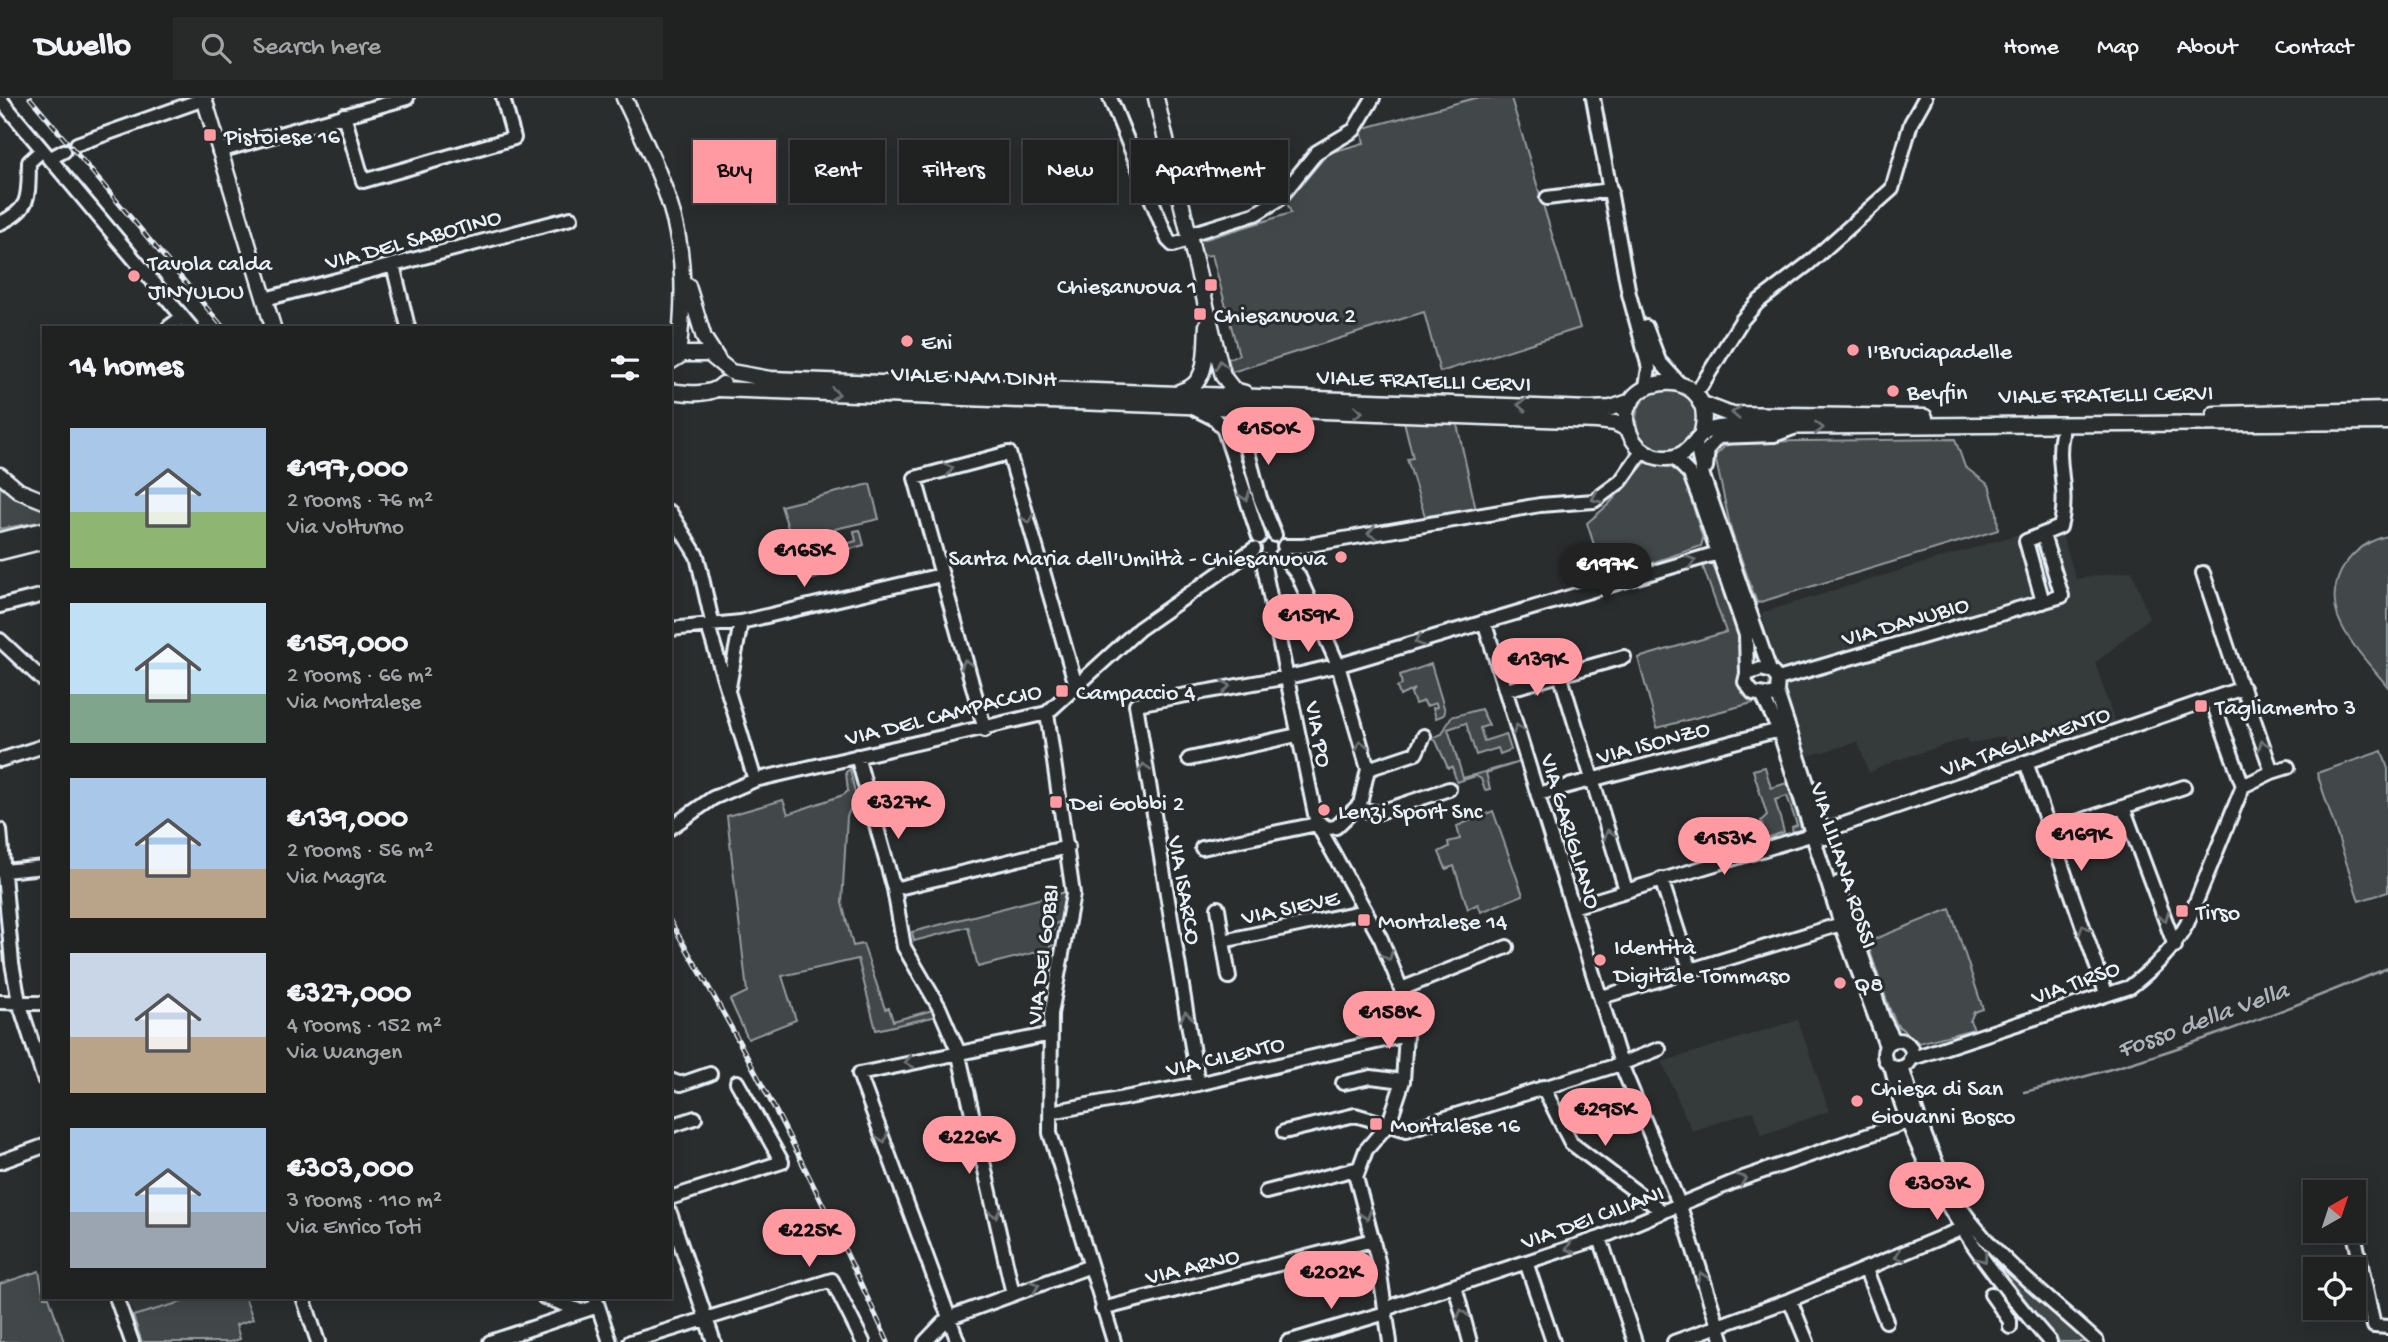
<!DOCTYPE html>
<meta charset="utf-8">
<style>
:root{--surface:#202222;--page:#282a2a;--text:#f1f3f6;--muted:#a2a4a5;--line:#3d3f40;--accent:#ff9aa2}
body{margin:0;font-family:"Gochi Hand",sans-serif;background:var(--page);color:var(--text);height:100vh;display:flex;flex-direction:column;font-size:26px;white-space:nowrap}
*{box-sizing:border-box;margin:0}
p{font-size:23px;color:var(--muted)}
.icon{flex:none;width:38px;height:38px;fill:none;stroke:currentColor;stroke-width:2;stroke-linecap:round;stroke-linejoin:round}
.map{position:relative;flex:1;overflow:hidden}
.panel{position:absolute;left:42px;top:228px;width:630px;height:973px;display:flex;flex-direction:column;background:var(--surface);border-radius:0px;box-shadow:0 4px 18px #0003,0 0 0 2px var(--line)}
.panel>*{flex:none}
.banner{position:absolute;left:693px;top:42px;width:665px;height:63px;display:flex;gap:14px}
.needle{width:46px;rotate:39deg}
.controls{position:absolute;left:2303px;top:1082px;display:grid;gap:14px}
.controls a{display:grid;place-items:center;width:63px;height:63px;border-radius:0px;background:var(--surface);box-shadow:0 4px 18px #0003,0 0 0 2px var(--line);font-size:35px}
.price{position:absolute;translate:-50% -60px;padding:0 16px;border-radius:24px;background:var(--accent);color:#111;font-size:23px;line-height:46px;filter:drop-shadow(0 2px 4px #0008)}
.price::after{content:'';position:absolute;left:50%;top:42px;width:21px;height:16px;margin-left:-10px;background:inherit;clip-path:polygon(0 0,100% 0,50% 100%)}
.price.active{background:#222;color:#fff}
ul{padding:0;list-style:none}
li{display:flex;align-items:center;gap:21px;height:175px;padding:0 28px}
li span{display:grid;place-items:center;flex:none;width:196px;height:140px;border-radius:0px;color:#555}
li>.icon{margin-inline-start:auto}
span .icon{width:84px;height:84px;fill:#fffc;stroke-width:1}
li b{font-size:30px}
h2{display:flex;justify-content:space-between;align-items:center;height:84px;padding:0 28px;font-size:30px}
.pill{padding:0 24px;border-radius:0px;background:var(--surface);box-shadow:0 4px 18px #0003,0 0 0 2px var(--line);font-size:24px;line-height:63px}
.pill.active{background:var(--accent);color:#111}
header{display:flex;align-items:center;gap:42px;box-sizing:border-box;height:98px;padding:0 35px;background:var(--surface);border-bottom:2px solid var(--line)}
header strong{font-size:33px}
nav{display:flex;gap:38px;margin-inline-start:auto;font-size:24px}
.search{width:490px;height:63px;background:var(--page);display:flex;align-items:center;gap:18px;box-sizing:border-box;padding:0 24px;border-radius:0px;color:var(--muted);font-size:26px}
.map>svg:first-child{display:block}
.built{fill:#363a3b}
.green{fill:#424648;stroke:#959ca0;stroke-width:2}
.lines{fill:none;stroke-linecap:round;stroke-linejoin:round}
.stream{stroke:#989fa3;stroke-width:2.5}
.minor-casing{stroke:#e8f1f8;stroke-width:18}
.major-casing{stroke:#e8f1f8;stroke-width:19}
.minor{stroke:#2a2d2e;stroke-width:12}
.major{stroke:#2a2d2e;stroke-width:14}
.rail-casing{stroke:#e8f1f8;stroke-width:5}
.rail{stroke:#2a2d2e;stroke-width:2.5;stroke-dasharray:8;stroke-linecap:butt}
.oneway{stroke:#6c7275}
.poi-dot{fill:#ff9aa2;stroke:#2a2d2e;stroke-width:2.5}
.labels{text-anchor:middle;stroke-width:6;stroke-linejoin:round;paint-order:stroke}
.poi-label{font-size:24px;fill:#e8f1f8;stroke:#2a2d2e;text-anchor:start}
.street-label{font-size:24px;fill:#e8f1f8;stroke:#2a2d2e}
.water-label{font-size:26px;font-style:italic;fill:#acb3b9;stroke:#2a2d2e}
</style>
<header>
<strong>Dwello</strong>
<div class="search"><svg class="icon" aria-label="search" viewBox="0 0 24 24"><circle cx="10" cy="10" r="6"/><path d="M15 15l6 6"/></svg>Search here</div>
<nav><a>Home</a><a>Map</a><a>About</a><a>Contact</a></nav>
</header>
<div class="map">
<svg width="2388" height="1244" viewBox="0 0 2388 1244">
<rect width="100%" height="100%" fill="#2a2d2e"/>
<filter id="ink" filterUnits="userSpaceOnUse"><feTurbulence type="fractalNoise" baseFrequency=".0143" numOctaves="2"/><feDisplacementMap in="SourceGraphic" scale="14" xChannelSelector="R" yChannelSelector="G"/><feConvolveMatrix kernelMatrix="1 2 1 2 8 2 1 2 1" color-interpolation-filters="sRGB"/></filter>
<g filter="url(#ink)">
<path class="built" d="M2058 424 2076 481 2132 473 2149 520 2095 565 2115 625 2012 659 2004 638 1969 646 1967 640 1894 663 1869 675 1858 644 1808 658 1761 515Z
M1798 922 1829 1013 1762 1037 1754 1013 1692 1033 1662 964Z
M127 1199H195L134 1217Z"/>
<path class="green" d="M1475 0H1511L1580 230 1440 274 1424 214 1232 274 1228 261 1239 257 1212 157 1202 158 1199 143 1291 115 1287 104 1328 55 1364 45 1361 31Z
M1636 322a31 31 0 1 1 62 0a31 31 0 1 1-62 0Z
M1404 323 1457 326 1476 412 1425 418 1407 361 1413 360Z
M1955 341 1965 369 1989 387 1997 415 1998 432 1757 505 1731 432 1715 358 1725 348 1736 344Z
M1646 364 1672 370 1684 378 1703 441 1701 448 1605 481 1587 425 1609 406Z
M0 385 29 406 44 409V423L0 431Z
M870 386 879 421 835 431 840 448 856 443 854 433 860 432 864 447 836 455 840 466 830 468 832 476 805 483 781 408Z
M2388 438V589C2371 568 2348 545 2338 519 2325 482 2352 445 2388 438Z
M1713 465 1741 545 1743 561 1739 590 1748 601 1756 604 1657 630 1638 560 1726 534 1702 466Z
M1431 566 1445 613 1444 617 1436 620 1433 610 1437 609 1436 605 1426 608 1424 603 1415 606 1411 595 1414 591 1400 598 1397 589 1402 587 1400 577Z
M1481 611 1489 627 1480 630 1484 643 1506 636 1511 652 1500 656 1498 650 1476 657 1466 625 1448 631 1463 680 1520 664 1486 675 1490 691 1485 692 1481 681 1476 678 1457 684 1452 669 1448 670 1436 643 1431 640 1442 636 1451 619Z
M2382 653 2388 671V794L2359 803 2317 675Z
M1765 669 1771 690 1787 685 1802 732 1793 735 1792 729 1797 727 1787 698 1775 702 1784 734 1766 740 1761 723 1767 717 1753 672Z
M850 671 856 700 847 718 842 805 853 848 863 846 885 911 889 910 893 923 933 912 937 918 876 932 858 861 782 878 796 922 748 941 730 902 747 894 727 718 783 702 788 716 843 697 848 693 846 674Z
M1493 713 1523 797 1481 814 1478 806 1468 811 1454 768 1446 771 1439 754 1449 749 1448 744 1460 741 1457 728Z
M1065 794 1062 823 1055 826 1050 848 1056 847 1055 857 1039 861 1037 854 978 869 968 829 914 843 912 834Z
M1950 811 1983 911 1974 914 1970 923 1974 931 1919 945 1897 927 1890 912 1867 844Z
M1984 1147 2090 1244H2057Z
M39 1173 44 1199H49L64 1244H0V1186Z
M199 1199H245L253 1221 236 1227 240 1241 230 1244H142L133 1218Z"/>
<g class="lines">
<path class="stream" d="M2024 994C2149 965 2269 919 2388 870"/>
<g class="minor-casing">
<path id="minor" d="M1110 0 1168 142 1173 147 1191 141
M1593 0 1629 196 1649 270 1646 288
M0 1 191 229
M344 17 363 83 514 40 503 0
M77 46 204 1
M219 53 407 0
M49 61 64 53
M1547 100 1611 92
M0 125C32 111 28 97 29 64L41 53
M1190 136 1255 116 1278 102 1317 54 1354 32 1373 0
M393 167 408 229
M265 201 571 120
M169 229 182 219
M1646 229 1659 263 1679 285
M1701 288 1742 222 1758 204 1808 166 1892 91 1911 25 1925 0
M1195 311 1215 321 1224 332 1259 439
M1696 346 1703 378 1770 573
M1673 359 1690 376 1701 405 1746 537 1747 576
M1706 369 1708 351 1718 339 1774 337 1793 330
M670 414 697 458 713 528
M1275 437 1260 400 1245 343 1259 321 1279 315
M1284 448H1303L1540 407 1594 403 1621 383 1643 352
M1282 457 1298 477 1338 567 1368 671 1360 706 1336 729 1328 730 1317 723
M1263 464 1317 726 1381 841 1401 891 1406 937 1403 983 1389 1025 1366 1052 1356 1079 1378 1163 1390 1244
M2203 475 2241 590
M2043 504 2026 443 2060 429C2070 394 2055 366 2062 336
M0 508 44 497
M1484 523 1621 966 1680 1108 1723 1244
M708 528 755 682
M670 531 741 524 941 477
M0 542 44 583
M1761 571 1772 574 1778 581 1777 594 1771 598 1753 595 1745 584 1747 576Z
M1560 576 1626 792
M1778 581 2062 498 2043 437
M729 589 741 524
M1506 592 1624 559
M1777 594 1825 740
M1763 599 1779 632 1841 826 1886 948
M2212 602 2243 688
M1047 615 1073 796 1051 916 1050 1035 1114 1244
M985 632 915 380 1009 355 1077 591
M857 658 894 791 904 849 939 909 958 953 1013 1196
M1189 661 1297 637
M0 662 44 648
M2026 664 2106 895
M1368 671 1416 655 1424 638
M2272 674 2288 669
M1538 696 1779 632
M2123 709 2175 848
M1357 710 1377 715 1449 691
M670 730 713 700 755 682 1047 615 1139 531 1254 451
M0 732 12 865 19 904 44 981
M1824 733 2243 590 2272 674 2243 688
M2049 733 2184 689
M1202 750 1317 726
M4 773 44 769
M1661 781 1690 871
M1838 785 1883 921 1894 942
M894 791 1068 749
M1573 809 1814 736
M1218 810 1223 843 1365 813
M1223 843 1229 879
M1401 891 1507 849
M1602 899 1841 826
M0 904 44 905
M1884 956a14 14 0 1 1 28 0a14 14 0 1 1-28 0Z
M1910 961 2130 889C2154 870 2172 853 2187 826L2243 688
M1891 968C1916 1075 1978 1162 2050 1244
M1902 969C1915 1011 1929 1056 1951 1094 1985 1154 2047 1197 2097 1244
M670 982 681 986 710 976
M1343 985 1371 979 1403 983
M1198 986 1136 606 1288 579 1343 566 1718 455
M1543 989 1571 1045 1663 1114
M1051 1014 1198 986 1406 937
M670 1028 695 1020
M1284 1034 1355 1017 1407 1032 1621 966 1659 951
M0 1064 44 1048
M1266 1094 1356 1071
M670 1100 782 1064 737 984
M670 1115 714 1244
M1600 1140 1635 1244
M2355 1140 2374 1228 2388 1229
M1526 1164 1553 1244
M1866 1172 1886 1223
M1455 1188 1470 1244
M1991 1196 2010 1223V1229
M116 1199 132 1244
M303 1199 318 1244
M544 1199 581 1213
M595 1199 610 1244
M1790 1202 1807 1244
M1102 1211 1373 1142
M490 1244 598 1208
M630 1244 832 1182 863 1244
M925 1244 948 1220 1088 1169
M958 1244 859 976 1051 936
M1288 1244 1379 1217 1395 1207 1600 1140 1743 1080 1907 1024
M1674 1244 1790 1202 1961 1131"/>
</g>
<g class="major-casing">
<path id="major" d="M204 0 273 229
M624 0C673 101 692 143 678 258
M1156 0 1223 278 1234 292 1245 295
M688 188 704 240 717 260
M670 264 683 256H709L731 274 770 281 1590 311 1611 310 1632 303
M718 291 1597 323 1615 325 1629 332
M670 293C686 295 711 299 723 286
M1181 293C1210 287 1205 250 1207 227
M1700 305 1729 316 1925 319
M2214 316 2388 312
M1702 334C1720 258 1598 278 1632 340 1638 351 1650 359 1663 360 1684 361 1690 349 1702 336 1706 331 1720 330 1727 329L2388 324
M0 377 19 393 44 403
M0 442 44 432
M0 454 44 443"/>
</g>
<use href="#minor" class="minor"/>
<use href="#major" class="major"/>
<g class="rail-casing">
<path id="rail" d="M30 0 223 229
M670 823C752 959 822 1100 888 1244"/>
</g>
<use href="#rail" class="rail"/>
</g>
<defs><path id="oneway-chevron" d="M-2-3.5L2.5 0L-2 3.5" fill="none" stroke-width="1.6" stroke-linecap="round" stroke-linejoin="round" transform="scale(1.75)"/></defs>
<g class="oneway">
<use href="#oneway-chevron" transform="translate(1221 267) rotate(-102)"/>
<use href="#oneway-chevron" transform="translate(835 296) rotate(5)"/>
<use href="#oneway-chevron" transform="translate(1522 307) rotate(-177)"/>
<use href="#oneway-chevron" transform="translate(1358 314) rotate(2)"/>
<use href="#oneway-chevron" transform="translate(1736 315) rotate(-177)"/>
<use href="#oneway-chevron" transform="translate(1819 330)"/>
<use href="#oneway-chevron" transform="translate(949 371) rotate(-15)"/>
<use href="#oneway-chevron" transform="translate(1245 398) rotate(71)"/>
<use href="#oneway-chevron" transform="translate(1596 400) rotate(156)"/>
<use href="#oneway-chevron" transform="translate(1028 421) rotate(74)"/>
<use href="#oneway-chevron" transform="translate(1372 435) rotate(170)"/>
<use href="#oneway-chevron" transform="translate(1691 463) rotate(-16)"/>
<use href="#oneway-chevron" transform="translate(1419 543) rotate(163)"/>
<use href="#oneway-chevron" transform="translate(966 566) rotate(-106)"/>
<use href="#oneway-chevron" transform="translate(1226 588) rotate(-10)"/>
<use href="#oneway-chevron" transform="translate(1518 631) rotate(-107)"/>
<use href="#oneway-chevron" transform="translate(1361 647) rotate(-106)"/>
<use href="#oneway-chevron" transform="translate(2263 647) rotate(-109)"/>
<use href="#oneway-chevron" transform="translate(1144 670) rotate(-100)"/>
<use href="#oneway-chevron" transform="translate(1609 736) rotate(-107)"/>
<use href="#oneway-chevron" transform="translate(2164 819) rotate(70)"/>
<use href="#oneway-chevron" transform="translate(2084 831) rotate(-110)"/>
<use href="#oneway-chevron" transform="translate(1388 858) rotate(69)"/>
<use href="#oneway-chevron" transform="translate(1186 918) rotate(-100)"/>
<use href="#oneway-chevron" transform="translate(909 964) rotate(167)"/>
<use href="#oneway-chevron" transform="translate(883 1040) rotate(70)"/>
<use href="#oneway-chevron" transform="translate(1742 1081) rotate(-21)"/>
<use href="#oneway-chevron" transform="translate(995 1115) rotate(77)"/>
<use href="#oneway-chevron" transform="translate(1366 1117) rotate(73)"/>
<use href="#oneway-chevron" transform="translate(1570 1150) rotate(162)"/>
<use href="#oneway-chevron" transform="translate(1899 1158) rotate(157)"/>
<use href="#oneway-chevron" transform="translate(1983 1160) rotate(54)"/>
<use href="#oneway-chevron" transform="translate(1702 1179) rotate(-108)"/>
<use href="#oneway-chevron" transform="translate(1035 1188) rotate(-20)"/>
<use href="#oneway-chevron" transform="translate(1462 1216) rotate(-105)"/>
</g>
</g>
<g class="poi-dot">
<rect x="203" y="30" width="14" height="14" rx="3.5"/>
<circle cx="134" cy="178" r="7"/>
<rect x="1204" y="180" width="14" height="14" rx="3.5"/>
<rect x="1193" y="209" width="14" height="14" rx="3.5"/>
<circle cx="907" cy="243" r="7"/>
<circle cx="1853" cy="252" r="7"/>
<circle cx="1893" cy="293" r="7"/>
<circle cx="1341" cy="459" r="7"/>
<rect x="1055" y="586" width="14" height="14" rx="3.5"/>
<rect x="2194" y="601" width="14" height="14" rx="3.5"/>
<rect x="1049" y="697" width="14" height="14" rx="3.5"/>
<circle cx="1324" cy="712" r="7"/>
<rect x="2175" y="806" width="14" height="14" rx="3.5"/>
<rect x="1357" y="815" width="14" height="14" rx="3.5"/>
<circle cx="1600" cy="862" r="7"/>
<circle cx="1840" cy="885" r="7"/>
<circle cx="1857" cy="1003" r="7"/>
<rect x="1369" y="1019" width="14" height="14" rx="3.5"/>
</g>
<g class="labels">
<g class="poi-label">
<text x="224" y="45">Pistoiese 16</text>
<text x="148" y="172">Tavola calda<tspan x="148" dy="28">JINYULOU</tspan></text>
<text x="1197" y="195" text-anchor="end">Chiesanuova 1</text>
<text x="1214" y="224">Chiesanuova 2</text>
<text x="921" y="251">Eni</text>
<text x="1867" y="260">I'Bruciapadelle</text>
<text x="1907" y="301">Beyfin</text>
<text x="1327" y="467" text-anchor="end">Santa Maria dell'Umiltà - Chiesanuova</text>
<text x="1076" y="601">Campaccio 4</text>
<text x="2215" y="616">Tagliamento 3</text>
<text x="1070" y="712">Dei Gobbi 2</text>
<text x="1338" y="720">Lenzi Sport Snc</text>
<text x="2196" y="821">Tirso</text>
<text x="1378" y="830">Montalese 14</text>
<text x="1614" y="856">Identità<tspan x="1614" dy="28">Digitale Tommaso</tspan></text>
<text x="1854" y="893">Q8</text>
<text x="1871" y="997">Chiesa di San<tspan x="1871" dy="28">Giovanni Bosco</tspan></text>
<text x="1390" y="1034">Montalese 16</text>
</g>
<g class="street-label">
<text transform="translate(413 140) rotate(-15)" y="8">VIA DEL SABOTINO</text>
<text transform="translate(974 277) rotate(2)" y="8">VIALE NAM DINH</text>
<text transform="translate(1424 281) rotate(2)" y="8">VIALE FRATELLI CERVI</text>
<text transform="translate(2106 295) rotate(-1)" y="8">VIALE FRATELLI CERVI</text>
<text transform="translate(1905 522) rotate(-16)" y="8">VIA DANUBIO</text>
<text transform="translate(943 615) rotate(-14)" y="8">VIA DEL CAMPACCIO</text>
<text transform="translate(1320 636) rotate(79)" y="8">VIA PO</text>
<text transform="translate(2025 642) rotate(-19)" y="8">VIA TAGLIAMENTO</text>
<text transform="translate(1653 643) rotate(-15)" y="8">VIA ISONZO</text>
<text transform="translate(1572 733) rotate(73)" y="8">VIA GARIGLIANO</text>
<text transform="translate(1845 767) rotate(72)" y="8">VIA LILIANA ROSSI</text>
<text transform="translate(1186 792) rotate(80)" y="8">VIA ISARCO</text>
<text transform="translate(1290 808) rotate(-12)" y="8">VIA SIEVE</text>
<text transform="translate(1041 856) rotate(-83)" y="8">VIA DEI GOBBI</text>
<text transform="translate(2075 883) rotate(-20)" y="8">VIA TIRSO</text>
<text transform="translate(1225 957) rotate(-13)" y="8">VIA CILENTO</text>
<text transform="translate(1592 1118) rotate(-20)" y="8">VIA DEI CILIANI</text>
<text transform="translate(1192 1167) rotate(-14)" y="8">VIA ARNO</text>
</g>
<g class="water-label">
<text transform="translate(2202 920) rotate(-20)" y="9">Fosso della Vella</text>
</g>
</g>
</svg>
<div class="controls">
<a><svg class="needle" viewBox="-14 -14 28 28"><path d="M0-13l5 13h-10z" fill="#e53935"/><path d="M0 13l5-13h-10z" fill="#a2a4a5"/></svg></a>
<a><svg class="icon" aria-label="locate" viewBox="0 0 24 24"><circle cx="12" cy="12" r="6"/><path d="M12 2v4M12 18v4M2 12h4M18 12h4"/></svg></a>
</div>
<b class="price" style="left:1268px;top:369px">€150K</b>
<b class="price" style="left:804px;top:491px">€165K</b>
<b class="price active" style="left:1606px;top:505px">€197K</b>
<b class="price" style="left:1308px;top:556px">€159K</b>
<b class="price" style="left:1537px;top:600px">€139K</b>
<b class="price" style="left:898px;top:743px">€327K</b>
<b class="price" style="left:2081px;top:775px">€169K</b>
<b class="price" style="left:1724px;top:779px">€153K</b>
<b class="price" style="left:1389px;top:953px">€158K</b>
<b class="price" style="left:1605px;top:1050px">€295K</b>
<b class="price" style="left:969px;top:1078px">€226K</b>
<b class="price" style="left:1937px;top:1124px">€303K</b>
<b class="price" style="left:809px;top:1171px">€225K</b>
<b class="price" style="left:1331px;top:1213px">€202K</b>
<div class="banner">
<a class="pill active">Buy</a>
<a class="pill">Rent</a>
<a class="pill">Filters</a>
<a class="pill">New</a>
<a class="pill">Apartment</a>
</div>
<section class="panel">
<h2>14 homes<svg class="icon" aria-label="filters" viewBox="0 0 24 24"><path d="M4 7h16M4 17h16"/><circle cx="9" cy="7" r="2"/><circle cx="15" cy="17" r="2"/></svg></h2>
<ul>
<li><span style="background:linear-gradient(#a9c7e8 60%,#8fb573 0)"><svg class="icon" aria-label="home" viewBox="0 0 24 24"><path d="M3 11l9-7 9 7M6 9v11h12V9"/></svg></span><div><b>€197,000</b><p>2 rooms · 76 m²</p><p>Via Volturno</p></div></li>
<li><span style="background:linear-gradient(#bfe0f5 65%,#7fa58c 0)"><svg class="icon" aria-label="home" viewBox="0 0 24 24"><path d="M3 11l9-7 9 7M6 9v11h12V9"/></svg></span><div><b>€159,000</b><p>2 rooms · 66 m²</p><p>Via Montalese</p></div></li>
<li><span style="background:linear-gradient(#a9c7e8 65%,#b9a48a 0)"><svg class="icon" aria-label="home" viewBox="0 0 24 24"><path d="M3 11l9-7 9 7M6 9v11h12V9"/></svg></span><div><b>€139,000</b><p>2 rooms · 56 m²</p><p>Via Magra</p></div></li>
<li><span style="background:linear-gradient(#c9d6e8 60%,#b9a48a 0)"><svg class="icon" aria-label="home" viewBox="0 0 24 24"><path d="M3 11l9-7 9 7M6 9v11h12V9"/></svg></span><div><b>€327,000</b><p>4 rooms · 152 m²</p><p>Via Wangen</p></div></li>
<li><span style="background:linear-gradient(#a9c7e8 60%,#9aa5b1 0)"><svg class="icon" aria-label="home" viewBox="0 0 24 24"><path d="M3 11l9-7 9 7M6 9v11h12V9"/></svg></span><div><b>€303,000</b><p>3 rooms · 110 m²</p><p>Via Enrico Toti</p></div></li>
</ul>
</section>
</div>
